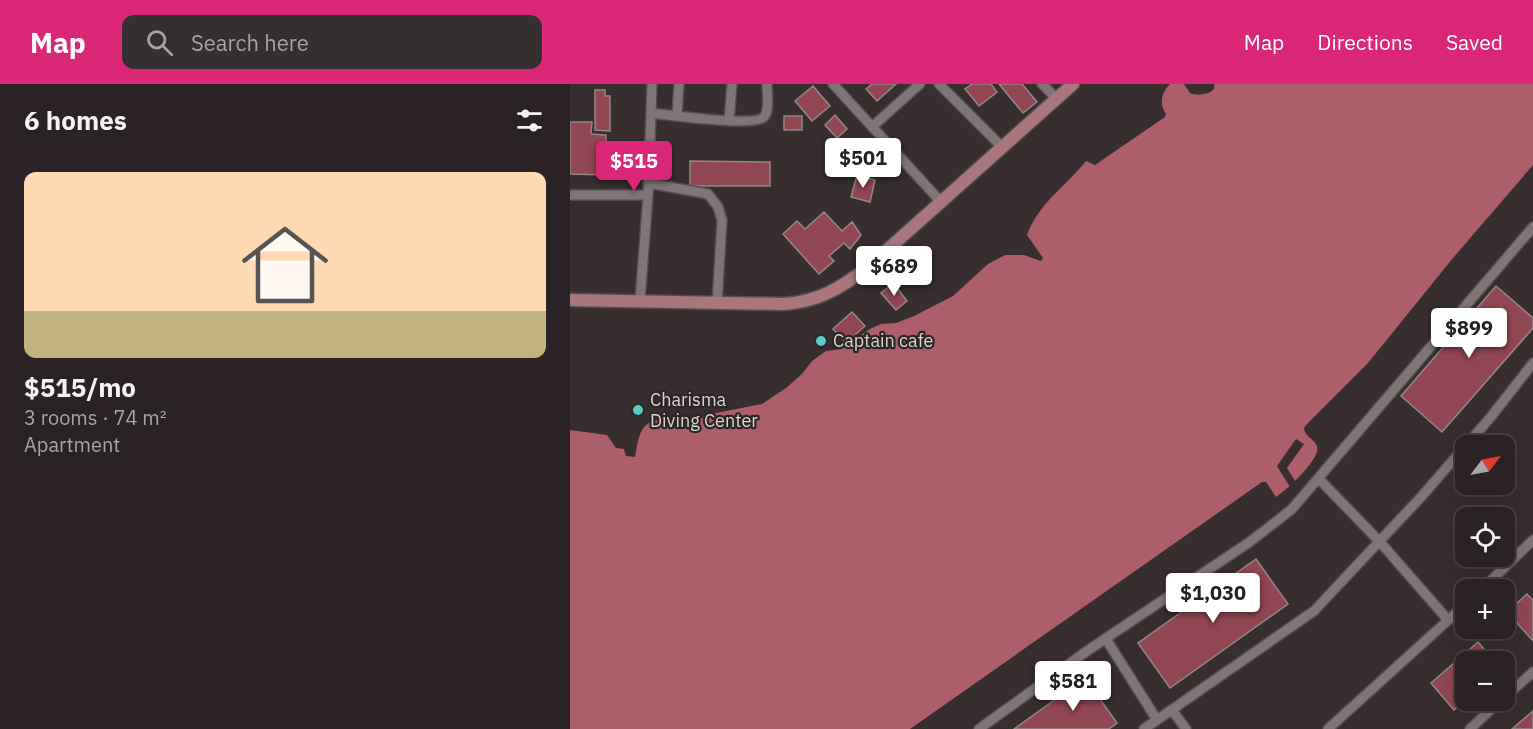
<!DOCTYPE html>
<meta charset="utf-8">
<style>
:root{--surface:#2a2224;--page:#362f31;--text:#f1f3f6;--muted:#a5a4a6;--line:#463f41;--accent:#db2777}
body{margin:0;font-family:"IBM Plex Sans",sans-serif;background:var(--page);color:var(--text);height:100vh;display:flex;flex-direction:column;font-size:22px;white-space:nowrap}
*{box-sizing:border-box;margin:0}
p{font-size:20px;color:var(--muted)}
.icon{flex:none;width:33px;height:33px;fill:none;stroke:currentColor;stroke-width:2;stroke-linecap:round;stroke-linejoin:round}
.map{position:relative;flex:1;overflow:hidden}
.sheet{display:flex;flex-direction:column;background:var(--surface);width:570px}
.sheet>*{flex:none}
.needle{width:39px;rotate:58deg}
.tools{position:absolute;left:885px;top:351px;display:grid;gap:12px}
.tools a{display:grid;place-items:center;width:60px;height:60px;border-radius:12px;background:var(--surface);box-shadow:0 6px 24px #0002,0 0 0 2px var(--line);font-size:30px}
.price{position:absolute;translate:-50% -51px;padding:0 14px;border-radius:6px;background:#fff;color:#222;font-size:20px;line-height:39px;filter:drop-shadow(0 2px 3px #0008)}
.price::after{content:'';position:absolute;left:50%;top:36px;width:18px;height:14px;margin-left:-9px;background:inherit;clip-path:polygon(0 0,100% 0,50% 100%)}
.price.active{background:var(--accent);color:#fff}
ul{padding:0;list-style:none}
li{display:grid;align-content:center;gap:12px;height:318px;padding:0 24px}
li span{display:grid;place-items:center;height:186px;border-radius:12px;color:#555}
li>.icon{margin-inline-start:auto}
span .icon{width:108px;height:108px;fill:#fffc;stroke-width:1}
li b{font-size:26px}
h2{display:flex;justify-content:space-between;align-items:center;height:72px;padding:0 24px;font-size:26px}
header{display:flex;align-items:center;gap:36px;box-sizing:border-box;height:84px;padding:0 30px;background:var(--accent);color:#fff}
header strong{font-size:28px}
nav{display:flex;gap:33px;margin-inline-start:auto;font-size:21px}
.search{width:420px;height:54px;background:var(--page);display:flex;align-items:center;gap:15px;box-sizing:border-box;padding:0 21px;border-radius:12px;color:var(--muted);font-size:22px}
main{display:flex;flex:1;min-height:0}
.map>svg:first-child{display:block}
.water{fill:#ac5e6b}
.pier{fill:#382e30}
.building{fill:#924754;stroke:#938788;stroke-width:1.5}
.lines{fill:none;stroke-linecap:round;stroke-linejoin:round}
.minor-casing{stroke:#534c4d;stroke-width:12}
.major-casing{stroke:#534c4d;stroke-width:15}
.minor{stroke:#807576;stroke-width:9}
.major{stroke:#aa767e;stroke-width:12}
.poi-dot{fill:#54cdc7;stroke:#2e2526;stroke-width:2}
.labels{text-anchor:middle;stroke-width:4.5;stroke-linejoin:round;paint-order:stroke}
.poi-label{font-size:18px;fill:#dad4d4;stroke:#2e2526;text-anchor:start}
</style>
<header>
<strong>Map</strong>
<div class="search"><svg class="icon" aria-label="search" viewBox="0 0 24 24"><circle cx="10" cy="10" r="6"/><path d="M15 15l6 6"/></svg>Search here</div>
<nav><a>Map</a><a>Directions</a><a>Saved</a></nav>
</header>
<main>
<section class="sheet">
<h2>6 homes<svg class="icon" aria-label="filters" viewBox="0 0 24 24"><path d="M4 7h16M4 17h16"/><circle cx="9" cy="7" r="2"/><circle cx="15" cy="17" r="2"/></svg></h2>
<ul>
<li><span style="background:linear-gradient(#ffd9b3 75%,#c2b280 0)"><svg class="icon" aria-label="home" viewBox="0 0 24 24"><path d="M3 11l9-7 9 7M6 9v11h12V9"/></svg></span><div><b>$515/mo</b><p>3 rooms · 74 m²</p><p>Apartment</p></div></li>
</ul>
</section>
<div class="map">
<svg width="963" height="645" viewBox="0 0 963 645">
<rect width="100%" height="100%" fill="#382e30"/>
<path class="water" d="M600 0H614L620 9C626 12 639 11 644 5V0H963V81L883 174 798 279 737 340 734 344C735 353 744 355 747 362 752 374 716 407 706 413L696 398H692L340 645H0V346L37 351 46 364 54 365 56 372 65 373C68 357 69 338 88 336L94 342 103 345 113 339 128 337 136 331 192 320 216 304 232 290 242 277 256 267 271 265 300 245 311 240 326 239 344 232 383 212 418 180 435 171H454L471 177 473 174 457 151C468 120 496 102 516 77L525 81 595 33 596 30C589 20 591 9 600 0Z"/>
<path class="pier" d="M726 355 734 360 717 384 725 397 720 403 707 382Z"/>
<path class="building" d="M302 0H326L307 17 296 5Z
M402 0H421L427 8 409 22 395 5Z
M429 0H452L467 18 453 29Z
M243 2 260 22 242 37 225 17Z
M25 6H35V12H40V47L25 46Z
M265 31 277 45 267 54 255 41Z
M214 32H232V46H214Z
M0 38H22L21 50 36 51 35 91 0 90Z
M120 77 200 78V102H120Z
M287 91 305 96 300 118 281 113Z
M254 128 272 147 282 138 291 151 280 165 274 159 259 172 264 177 249 190 213 150 227 137 235 145Z
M323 199 337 217 326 226 311 209Z
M926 202 963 234V244L872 348 831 312Z
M282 228 295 242 276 259 263 245Z
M686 475 718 520 600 604 568 559Z
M957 510 963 516V557L937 528Z
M908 558 925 578H896V616L884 626 861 599Z
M515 594 547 639 539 645H444Z
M963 627V645H942Z"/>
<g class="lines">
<g class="minor-casing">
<path id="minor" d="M263 0 372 119
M369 0 433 64
M472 0 487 15
M81 29C98 31 186 43 194 33 200 26 197 9 197 0
M107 32 109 0
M159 37 162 0
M302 43 350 0
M78 99 138 110 148 123 152 136 147 220
M0 111H78
M70 217 78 111 82 0
M749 395 810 458 878 536
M911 506 963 456
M536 555 587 636
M934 614 963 588
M602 626 616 645
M409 645 517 567 681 457 722 425 963 143
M574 645 744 527 851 413 920 334 963 279
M758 645 896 520
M900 645 931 616"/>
</g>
<g class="major-casing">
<path id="major" d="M0 216 213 220C248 218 271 204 298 183L503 0"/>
</g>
<use href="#minor" class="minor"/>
<use href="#major" class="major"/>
</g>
<g class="poi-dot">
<circle cx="251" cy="257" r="6"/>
<circle cx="68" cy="326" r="6"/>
</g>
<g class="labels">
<g class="poi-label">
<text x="263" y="263">Captain cafe</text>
<text x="80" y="322">Charisma<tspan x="80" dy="21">Diving Center</tspan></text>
</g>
</g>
</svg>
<div class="tools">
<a><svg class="needle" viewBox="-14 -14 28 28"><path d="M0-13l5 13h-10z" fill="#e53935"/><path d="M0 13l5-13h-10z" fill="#a5a4a6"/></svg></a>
<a><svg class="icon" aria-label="locate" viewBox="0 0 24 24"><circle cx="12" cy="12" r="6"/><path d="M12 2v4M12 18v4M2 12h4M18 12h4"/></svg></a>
<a>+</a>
<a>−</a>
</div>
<b class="price" style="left:293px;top:105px">$501</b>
<b class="price active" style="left:64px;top:108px">$515</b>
<b class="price" style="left:324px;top:213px">$689</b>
<b class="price" style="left:899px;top:275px">$899</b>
<b class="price" style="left:643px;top:540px">$1,030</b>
<b class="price" style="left:503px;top:628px">$581</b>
</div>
</main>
